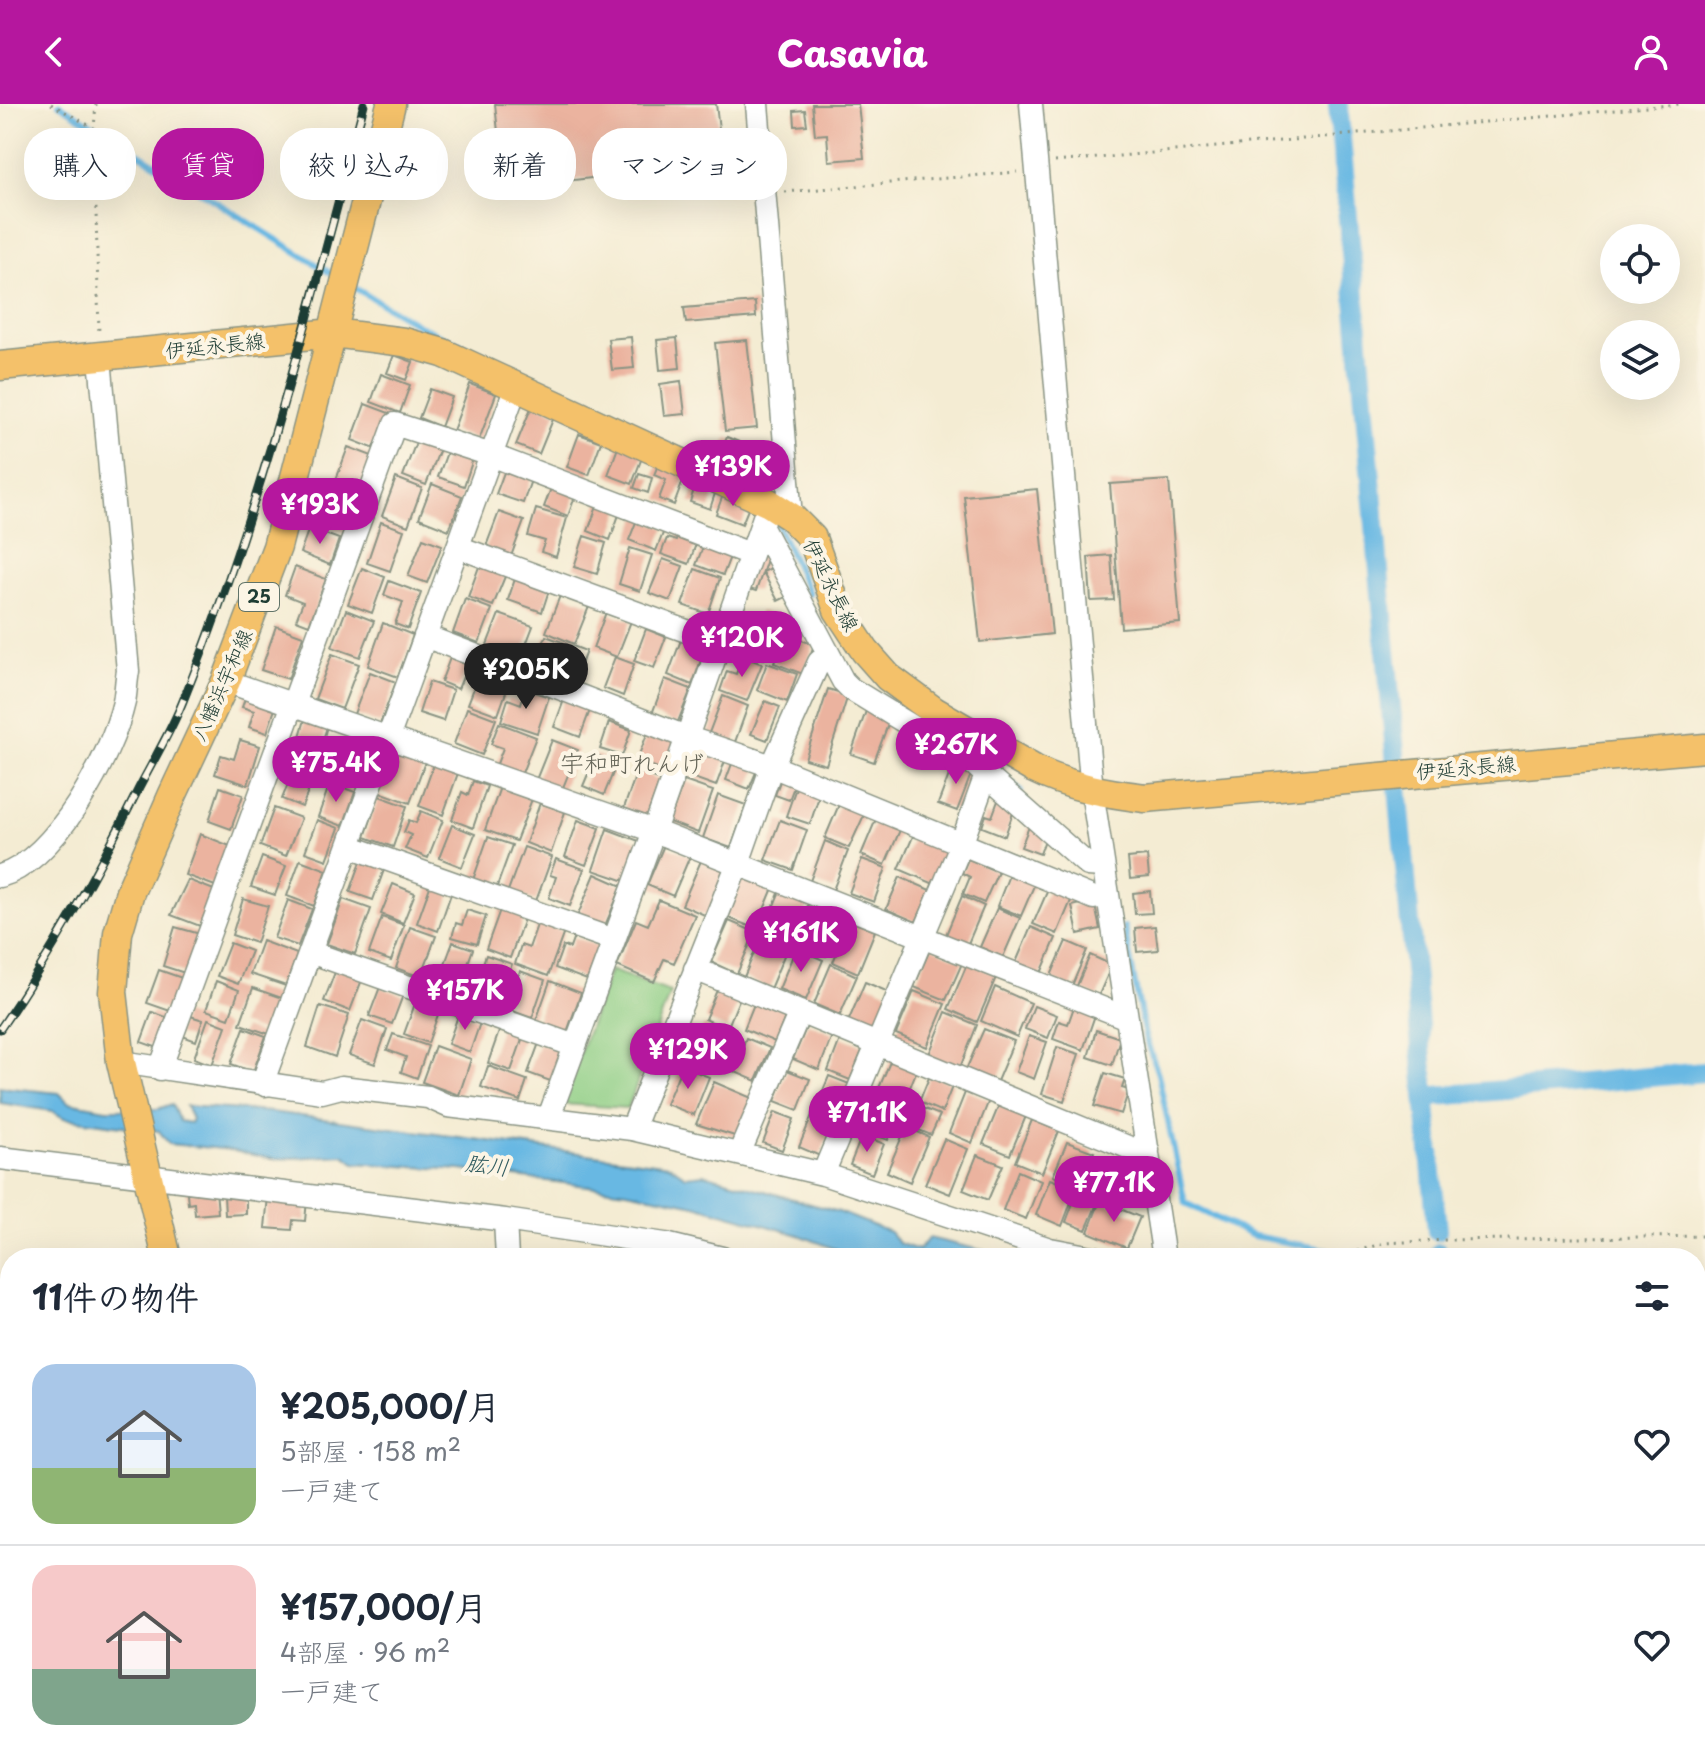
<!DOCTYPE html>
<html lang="ja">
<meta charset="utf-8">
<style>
:root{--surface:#fff;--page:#f6f6f7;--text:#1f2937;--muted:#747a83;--line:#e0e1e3;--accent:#b5179e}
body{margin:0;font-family:"Playpen Sans","Klee One",sans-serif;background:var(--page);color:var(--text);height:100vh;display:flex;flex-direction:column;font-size:30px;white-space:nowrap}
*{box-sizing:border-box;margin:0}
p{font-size:26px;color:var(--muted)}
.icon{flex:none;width:44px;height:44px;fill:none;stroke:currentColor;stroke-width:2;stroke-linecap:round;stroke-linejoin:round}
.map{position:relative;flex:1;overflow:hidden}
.panel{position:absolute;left:0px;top:1144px;width:1706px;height:512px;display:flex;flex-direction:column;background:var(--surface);border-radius:32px 32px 0 0;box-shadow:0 8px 32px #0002}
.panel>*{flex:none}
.hud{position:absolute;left:24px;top:24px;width:800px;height:72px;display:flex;gap:16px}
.tools{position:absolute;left:1600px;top:120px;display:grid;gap:16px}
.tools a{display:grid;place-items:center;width:80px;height:80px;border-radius:50%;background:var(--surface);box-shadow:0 8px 32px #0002;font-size:40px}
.price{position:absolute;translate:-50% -68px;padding:0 18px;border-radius:28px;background:var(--accent);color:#fff;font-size:26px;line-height:52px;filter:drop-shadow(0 2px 4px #0008)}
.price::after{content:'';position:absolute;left:50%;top:48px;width:24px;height:18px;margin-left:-12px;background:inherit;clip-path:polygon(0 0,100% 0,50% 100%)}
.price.selected{background:#222;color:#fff}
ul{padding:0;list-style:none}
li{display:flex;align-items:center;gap:24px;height:200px;padding:0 32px}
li+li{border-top:2px solid var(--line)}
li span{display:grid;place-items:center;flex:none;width:224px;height:160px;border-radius:24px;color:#555}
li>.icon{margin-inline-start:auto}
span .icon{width:96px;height:96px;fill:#fffc;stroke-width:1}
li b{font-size:34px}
h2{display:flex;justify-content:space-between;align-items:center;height:96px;padding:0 32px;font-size:34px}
.chip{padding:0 28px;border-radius:32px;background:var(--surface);box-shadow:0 8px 32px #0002;font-size:28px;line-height:72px}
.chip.selected{background:var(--accent);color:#fff}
header{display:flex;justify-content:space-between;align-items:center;height:104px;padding:0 32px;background:var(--accent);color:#fff;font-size:36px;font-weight:800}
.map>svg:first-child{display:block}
.green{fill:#8ece85;stroke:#56865c;stroke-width:2}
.water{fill:#68b8e3;stroke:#447a8c;stroke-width:2}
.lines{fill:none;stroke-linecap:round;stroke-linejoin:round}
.stream{stroke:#68b8e3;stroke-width:6}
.canal{stroke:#68b8e3;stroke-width:20}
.building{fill:#ebb39f}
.minor-casing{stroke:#8a9484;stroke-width:25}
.major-casing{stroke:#8a9484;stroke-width:31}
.path{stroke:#8a9484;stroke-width:3;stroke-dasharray:2 6;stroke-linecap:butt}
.minor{stroke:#fff;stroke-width:22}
.major{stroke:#f4c16a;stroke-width:28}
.rail-casing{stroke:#1f3d34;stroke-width:9}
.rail{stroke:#fcf5e5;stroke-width:6;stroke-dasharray:18;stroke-linecap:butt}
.labels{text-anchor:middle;stroke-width:8;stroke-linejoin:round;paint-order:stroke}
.shield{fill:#fcf5e5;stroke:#617469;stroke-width:2}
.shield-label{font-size:18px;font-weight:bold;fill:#1f3d34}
.street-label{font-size:20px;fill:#1f3d34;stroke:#fcf5e5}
.water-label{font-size:22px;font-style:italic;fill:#315c60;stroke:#fcf5e5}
.quarter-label{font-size:24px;fill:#666659;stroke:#fcf5e5}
</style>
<header><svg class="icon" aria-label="back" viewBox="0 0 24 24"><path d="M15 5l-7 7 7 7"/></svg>Casavia<svg class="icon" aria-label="person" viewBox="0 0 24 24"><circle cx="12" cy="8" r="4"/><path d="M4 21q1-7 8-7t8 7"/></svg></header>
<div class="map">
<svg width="1705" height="1656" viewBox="0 0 1705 1656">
<rect width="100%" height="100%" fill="#fcf5e5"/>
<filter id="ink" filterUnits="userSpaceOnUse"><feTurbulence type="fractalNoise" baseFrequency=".0125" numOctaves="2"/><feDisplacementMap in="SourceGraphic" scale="16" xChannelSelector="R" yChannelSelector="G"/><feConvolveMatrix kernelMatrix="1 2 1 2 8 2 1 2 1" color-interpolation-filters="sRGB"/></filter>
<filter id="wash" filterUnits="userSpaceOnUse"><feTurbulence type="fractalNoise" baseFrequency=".006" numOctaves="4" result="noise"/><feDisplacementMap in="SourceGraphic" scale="32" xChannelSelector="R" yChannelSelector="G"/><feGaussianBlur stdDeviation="1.8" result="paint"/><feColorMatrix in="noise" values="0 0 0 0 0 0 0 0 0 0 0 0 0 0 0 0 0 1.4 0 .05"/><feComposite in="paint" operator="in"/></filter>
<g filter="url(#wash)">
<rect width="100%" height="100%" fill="#f4ecd3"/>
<path class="green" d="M610 866 670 888 628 1004 561 1000Z"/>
<path class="water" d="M0 983 59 989 68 998 106 1005H158L172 1000 179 1017 190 1019 192 1015 186 1002 271 1008 669 1061 686 1072 704 1070 839 1108 890 1128 898 1139 918 1146 929 1134 1015 1154H859L799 1131 695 1101 627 1087 461 1066 355 1059 344 1051 274 1055 223 1045 169 1040 159 1027 64 1014 52 1007 0 999Z"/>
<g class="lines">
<path class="stream" d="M59 0 340 175
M353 183 422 223 575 294
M774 413 809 490
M978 650 1021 687
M1124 823 1145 932 1158 970 1185 1099 1253 1132 1329 1146 1339 1154"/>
<path class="canal" d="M1338 0 1437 1127
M1425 993 1705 968
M1439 1149V1154"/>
</g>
<g id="blocks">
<path class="building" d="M495 0H716L723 59 504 84Z
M812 0H858L864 54 829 57 827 30 815 31Z
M805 6 807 21 795 22 794 7Z
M755 198 756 213 686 219 684 204Z
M631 233 634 264 612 266 608 235Z
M677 234 680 264 660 266 657 236Z
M747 236 757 324 725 327 715 239Z
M394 251 413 258 406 276 387 269Z
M381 270 410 281 400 309 371 298Z
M681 277 685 310 664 312 660 280Z
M470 280 496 290 479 336 453 327Z
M430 285 452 293 441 323 419 314Z
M533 299 556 308 539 350 516 341Z
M365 300 389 309 375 345 352 336Z
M579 330 601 338 589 371 567 363Z
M418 333 441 342 426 381 403 372Z
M727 333 756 345 753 352 724 340Z
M620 338 644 348 632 380 608 371Z
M348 343 372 352 360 385 336 376Z
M449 343 474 352 464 382 438 373Z
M660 356 687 366 674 401 659 395 666 376 654 371Z
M506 363 532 373 523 399 496 390Z
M639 370 652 374 648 389 634 384Z
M698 373 718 380 710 405 690 398Z
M396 374 422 384 408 422 382 412Z
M1169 376 1180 519 1121 524 1110 380Z
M553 379 577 387 568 412 544 403Z
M432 380 462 392 449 426 419 414Z
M333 381 359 391 345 428 319 418Z
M1037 385 1052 530 980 538 964 392Z
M724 388 751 398 742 420 716 410Z
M599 397 621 405 610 436 588 427Z
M536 405 567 414 556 453 541 448 545 437 528 432Z
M499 408 524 417 510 455 485 445Z
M638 413 665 424 656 447 629 436Z
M381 418 404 426 390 467 367 459Z
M309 424 339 435 330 461 300 449Z
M679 428 698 434 689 460 661 450 667 434 676 437Z
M584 432 606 439 597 470 574 463Z
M423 434 442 441 427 479 408 472Z
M704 440 731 450 723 471 696 461Z
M630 444 652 451 640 487 619 480Z
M760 444 770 447 756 487 746 484Z
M1111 451 1114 496 1091 497 1088 453Z
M663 455 683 462 670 497 649 489Z
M480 460 506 470 493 502 468 493Z
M777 461 792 490 778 497 763 468Z
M295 463 326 475 309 521 296 516 303 498 285 491Z
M362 464 385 473 372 509 348 500Z
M695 465 720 474 708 510 682 501Z
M516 472 550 483 542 508 508 496Z
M389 477 421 489 408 525 395 520 403 498 384 491Z
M561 489 590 500 574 540 546 528Z
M465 495 492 505 479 539 453 529Z
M346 506 374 517 360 553 332 543Z
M760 507 780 514 764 555 734 544 743 521 753 525Z
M606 508 631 517 617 553 593 544Z
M499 510 533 522 519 559 485 546Z
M383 519 413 531 398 573 368 562Z
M276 522 303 532 288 575 261 566Z
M646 525 666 533 654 564 634 557Z
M785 529 814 541 803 570 774 559Z
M546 532 586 547 574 579 534 564Z
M681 536 705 545 692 581 668 571Z
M332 550 359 560 342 605 315 595Z
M743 552 762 560 747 597 720 587 727 567 736 570Z
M615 553 634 560 623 592 603 584Z
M450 554 468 561 458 585 441 578Z
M767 559 797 570 787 598 757 586Z
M482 563 511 574 498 611 468 600Z
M370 568 396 578 380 620 354 610Z
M665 575 691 585 677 620 652 610Z
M429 578 453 586 443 617 419 609Z
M525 585 549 593 537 629 501 617 508 595 521 600Z
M828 585 848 591 826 661 805 655Z
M247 589 277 599 267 629 249 623 254 607 242 603Z
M723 592 748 602 735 638 709 629Z
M564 596 590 606 580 633 554 623Z
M765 597 780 603 767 636 751 630Z
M467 604 496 615 482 651 454 640Z
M867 604 891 612 874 658 851 650Z
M307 609 329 616 320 646 298 639Z
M609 618 631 626 622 652 600 645Z
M499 619 536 633 520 674 495 665 503 644 491 640Z
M649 625 677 636 665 667 637 656Z
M912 629 929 636 920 662 903 655Z
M240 636 260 642 248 681 215 670 221 651 234 655Z
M552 636 578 646 562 686 536 676Z
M342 637 370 647 358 681 330 671Z
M393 643 426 655 410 699 377 687Z
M698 644 726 654 716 682 688 672Z
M596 651 617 659 604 691 583 682Z
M733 657 757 666 749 685 726 676Z
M954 658 973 665 957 707 938 700Z
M296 660 316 668 302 703 282 695Z
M434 660 458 669 443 711 419 702Z
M637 667 660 676 647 712 624 704Z
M782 672 796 677 789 696 775 691Z
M473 677 487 682 473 724 452 716 462 688 468 691Z
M684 677 713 687 698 729 669 718Z
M330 679 355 688 343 722 318 713Z
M797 681 820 689 810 720 786 712Z
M220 683 243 691 231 725 209 717Z
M500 683 532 695 516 737 485 726Z
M718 691 746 701 731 744 703 734Z
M379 692 407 702 393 743 365 733Z
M999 694 1016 700 1005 732 982 723 986 711 992 713Z
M840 698 865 709 849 744 825 734Z
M540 699 565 708 551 749 526 739Z
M274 704 301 714 286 752 260 742Z
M421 707 443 716 428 754 405 745 411 731 404 728 409 716 416 719Z
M876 715 900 726 885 761 861 751Z
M317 716 339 724 327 756 305 748Z
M578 716 600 724 586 761 565 753Z
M780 716 807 726 793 766 765 756Z
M1030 720 1048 727 1040 750 1021 743Z
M452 721 475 730 462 763 439 754Z
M607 725 639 737 625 777 593 766Z
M200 730 230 742 215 782 185 771Z
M914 730 949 745 934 780 899 765Z
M488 733 512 741 496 785 473 776Z
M825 737 848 747 833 786 810 777Z
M664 741 690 752 673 792 647 781Z
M524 743 552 753 536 797 508 787Z
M703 752 730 764 709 813 682 801Z
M1147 752 1149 773 1130 775 1128 754Z
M262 753 286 762 275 791 251 783Z
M362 755 385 763 373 796 350 788Z
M556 755 584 765 570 802 549 794 556 773 550 771Z
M862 755 886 764 874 798 849 789Z
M968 755 998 768 984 799 963 790 970 773 962 769Z
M300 756 327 766 314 802 287 792Z
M1011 766 1036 777 1021 812 997 802Z
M595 770 622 782 604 824 577 813Z
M742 770 773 784 756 825 724 812Z
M900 773 930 786 916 818 886 805Z
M188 776 214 786 200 822 171 811Z
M432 777 453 784 438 827 417 819Z
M393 780 415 789 403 819 381 810Z
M1050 781 1073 792 1057 830 1033 820Z
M780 787 809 799 792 839 763 827Z
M1150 787 1152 809 1135 810 1133 789Z
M962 792 984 802 967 842 945 833Z
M243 795 268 802 256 839 232 831Z
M343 795 371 805 355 850 327 840Z
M288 796 312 805 298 842 274 834Z
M659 796 695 811 674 859 664 855 654 878 617 862 636 816 648 821Z
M1094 797 1100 825 1078 830 1072 802Z
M501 803 525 812 510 854 486 845Z
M814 804 841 816 826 852 799 840Z
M997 804 1020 814 1003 853 980 843Z
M467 806 486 812 477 840 452 833 456 819 462 821Z
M382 813 404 821 391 857 369 849Z
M729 817 755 828 737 870 711 858Z
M850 817 875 827 858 869 833 858Z
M538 818 564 828 548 872 515 860 521 841 529 844Z
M1155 822 1158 846 1137 848 1135 824Z
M175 823 200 830 188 870 163 862Z
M410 823 436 832 421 873 396 864Z
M1031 823 1056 834 1039 874 1014 863Z
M762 830 788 842 770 885 744 873Z
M574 833 600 843 587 876 555 864 563 842 570 844Z
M262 837 297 850 286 882 250 870Z
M1066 837 1087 846 1071 884 1050 874Z
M453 838 473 845 459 884 439 876Z
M230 839 251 847 238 880 217 872Z
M931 843 963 857 946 896 914 883Z
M796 844 823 856 806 896 779 885Z
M486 851 512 860 496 904 470 895Z
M1090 851 1112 861 1098 893 1076 884Z
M968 858 997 871 977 918 948 905Z
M831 860 857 872 840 911 814 900Z
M337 863 363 873 350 907 324 897Z
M159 866 185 875 173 908 147 899Z
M520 867 545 876 532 914 507 905Z
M216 877 239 886 229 914 206 906Z
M550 877 581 889 567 928 536 917Z
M865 878 891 889 874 929 848 918Z
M719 881 741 891 727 925 705 915Z
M380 883 403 891 392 920 369 912Z
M995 883 1031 899 1017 933 981 917Z
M253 884 282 894 269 930 240 920Z
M914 887 945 900 927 943 896 930Z
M756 895 787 908 775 938 744 925Z
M416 897 440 905 428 939 404 930Z
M320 902 349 911 335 953 307 943Z
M1034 902 1057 911 1048 934 1025 925Z
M1074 903 1095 911 1083 946 1053 935 1059 917 1068 920Z
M152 908 172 915 161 945 141 938Z
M946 908 977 921 959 966 928 953Z
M459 909 481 916 470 948 448 940Z
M184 910 203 916 196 937 177 930Z
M208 915 226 922 212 961 194 954Z
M362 916 387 925 375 960 349 951Z
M808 919 833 929 819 966 793 955Z
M681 921 695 926 687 945 674 940Z
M704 921 733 933 720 967 690 955Z
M501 922 524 930 511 967 488 959Z
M244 924 266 932 253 968 231 960Z
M984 925 1014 937 995 982 965 968Z
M1096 926 1120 934 1112 961 1088 953Z
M393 930 428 942 417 974 401 968 406 953 387 946Z
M1029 932 1047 938 1034 975 1016 968Z
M841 933 864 942 850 976 828 967Z
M746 934 770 944 756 977 733 967Z
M539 939 563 948 553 978 528 969Z
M435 942 471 955 459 991 422 978Z
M1057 943 1079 950 1064 997 1042 990Z
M892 953 918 963 903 1001 876 991Z
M488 962 527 976 520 997 481 983Z
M682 962 709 973 694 1011 666 1000Z
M787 966 810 975 798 1006 775 997Z
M1105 969 1125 975 1122 984 1129 986 1121 1010 1094 1002Z
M930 971 953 980 942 1008 919 998Z
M829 972 852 981 838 1016 815 1006Z
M714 978 754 995 738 1033 696 1020Z
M966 986 989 996 972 1039 949 1029Z
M872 994 900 1005 888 1036 860 1025Z
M999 1001 1026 1012 1010 1051 983 1040Z
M917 1002 940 1011 931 1031 909 1022Z
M775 1008 794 1015 782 1046 763 1039Z
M812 1011 833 1019 820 1052 799 1043Z
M1032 1016 1059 1027 1042 1069 1015 1058Z
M906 1023 929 1033 910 1078 887 1068Z
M862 1031 884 1040 872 1070 850 1061Z
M944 1035 968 1045 950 1090 925 1080Z
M1067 1038 1094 1048 1080 1083 1053 1072Z
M977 1051 1003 1061 988 1096 963 1086Z
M1094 1055 1128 1068 1116 1097 1083 1083Z
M1018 1067 1041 1077 1026 1115 1003 1106Z
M1050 1075 1076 1085 1062 1122 1036 1111Z
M216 1086 218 1109 195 1111 194 1099 188 1100 187 1089Z
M1078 1086 1099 1095 1086 1126 1066 1118Z
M246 1090V1110L225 1111 224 1091Z
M268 1092 307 1096 305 1117 293 1116 292 1126 265 1124Z
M1100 1097 1140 1113 1127 1144 1088 1128Z
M10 1333V1459L0 1460V1334Z
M0 1484H10V1646H59L60 1656H0Z
M300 1646H373V1656H301Z
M541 1646H695L696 1656H541Z
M1049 1646H1150V1651L1049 1652Z"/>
</g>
</g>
<g filter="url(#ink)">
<use href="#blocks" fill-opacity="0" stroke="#8a9484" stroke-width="2"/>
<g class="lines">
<g class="minor-casing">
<path id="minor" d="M757 0 791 413
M1031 0 1092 687 1164 1154
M761 422 843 577 851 585 975 661 986 671
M458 443 719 539
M425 532 686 633 772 662 738 759 632 1025
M828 550 819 558 772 662 1094 794 1107 792
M226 577 654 727 1127 914
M349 742 614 836
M0 772C55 757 112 651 124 598 126 588 126 577 128 567L100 254
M310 848 575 942
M695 865 1130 1044 1148 1046
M121 958 322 988 341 983 428 993 448 1002 632 1025 823 1070 1050 1145 1097 1154
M160 965 395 320 491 351 750 450
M265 981 266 969 516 283
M549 1013 654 727 769 399
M739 1050 800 908
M0 1054 505 1116 665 1140 722 1154
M823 1070 961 741 986 671 1088 761 1102 762
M505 1116 507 1154
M0 1299 10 1292
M1696 1412H1705
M0 1472H10
M535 1646 536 1656
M1200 1646V1656
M1516 1646 1517 1656"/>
</g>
<g class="major-casing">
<path id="major" d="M0 262 333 229 404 238 443 249 769 399 791 413 812 434 838 506 865 547 888 573 934 607 1034 665C1070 683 1105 689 1145 694L1705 644
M167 1154 121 958 113 888 118 829 130 788 173 690 226 577 277 443 391 0
M218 1646 219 1656"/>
</g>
<path class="path" d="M51 0 94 24
M96 0 94 24 99 231
M1055 58 1680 0
M785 88 1017 68
M1334 1154 1384 1139 1446 1136 1705 1132
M1696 1236H1705
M872 1646 873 1656"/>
<use href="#minor" class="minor"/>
<use href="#major" class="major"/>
<g class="rail-casing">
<path id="rail" d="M0 925C52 849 98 767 139 684 154 655 171 627 183 597 261 405 311 201 364 0"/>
</g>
<use href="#rail" class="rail"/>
</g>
</g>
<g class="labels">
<rect class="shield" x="239" y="479" width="40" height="28" rx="6"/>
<g class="shield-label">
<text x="259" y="499">25</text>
</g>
<g class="street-label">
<text transform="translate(215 242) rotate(-6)" y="7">伊延永長線</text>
<text transform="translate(831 481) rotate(64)" y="7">伊延永長線</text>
<text transform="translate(222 581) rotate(-66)" y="7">八幡浜宇和線</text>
<text transform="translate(1466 664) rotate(-5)" y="7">伊延永長線</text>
</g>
<g class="water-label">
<text transform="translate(487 1061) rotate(7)" y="8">肱川</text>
</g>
<g class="quarter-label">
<text x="632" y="668">宇和町れんげ</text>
</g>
</g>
</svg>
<div class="tools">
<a><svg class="icon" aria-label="locate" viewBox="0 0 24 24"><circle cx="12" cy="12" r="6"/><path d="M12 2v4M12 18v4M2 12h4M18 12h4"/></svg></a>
<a><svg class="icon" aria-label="layers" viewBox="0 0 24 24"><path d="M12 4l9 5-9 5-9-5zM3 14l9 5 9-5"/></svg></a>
</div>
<b class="price" style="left:733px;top:404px">¥139K</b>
<b class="price" style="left:320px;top:442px">¥193K</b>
<b class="price" style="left:742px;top:575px">¥120K</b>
<b class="price selected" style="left:526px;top:607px">¥205K</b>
<b class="price" style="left:956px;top:682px">¥267K</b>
<b class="price" style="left:336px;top:700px">¥75.4K</b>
<b class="price" style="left:801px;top:870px">¥161K</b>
<b class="price" style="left:465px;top:928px">¥157K</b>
<b class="price" style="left:688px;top:987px">¥129K</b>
<b class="price" style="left:867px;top:1050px">¥71.1K</b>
<b class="price" style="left:1114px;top:1120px">¥77.1K</b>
<div class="hud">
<a class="chip">購入</a>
<a class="chip selected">賃貸</a>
<a class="chip">絞り込み</a>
<a class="chip">新着</a>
<a class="chip">マンション</a>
</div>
<section class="panel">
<h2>11件の物件<svg class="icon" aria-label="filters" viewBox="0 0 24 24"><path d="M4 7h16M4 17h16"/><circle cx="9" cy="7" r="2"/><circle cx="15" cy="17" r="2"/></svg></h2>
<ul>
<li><span style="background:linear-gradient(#a9c7e8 65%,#8fb573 0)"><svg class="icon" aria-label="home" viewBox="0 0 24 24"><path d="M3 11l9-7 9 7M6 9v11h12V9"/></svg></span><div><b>¥205,000/月</b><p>5部屋 · 158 m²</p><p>一戸建て</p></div><svg class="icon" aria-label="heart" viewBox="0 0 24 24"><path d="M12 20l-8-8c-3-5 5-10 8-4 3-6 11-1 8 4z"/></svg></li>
<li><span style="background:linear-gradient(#f6c9c9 65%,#7fa58c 0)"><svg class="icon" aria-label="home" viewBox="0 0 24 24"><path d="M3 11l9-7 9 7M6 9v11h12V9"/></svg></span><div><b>¥157,000/月</b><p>4部屋 · 96 m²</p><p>一戸建て</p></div><svg class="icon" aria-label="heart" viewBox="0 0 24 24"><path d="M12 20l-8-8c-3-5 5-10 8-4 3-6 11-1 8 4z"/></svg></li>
</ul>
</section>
</div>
